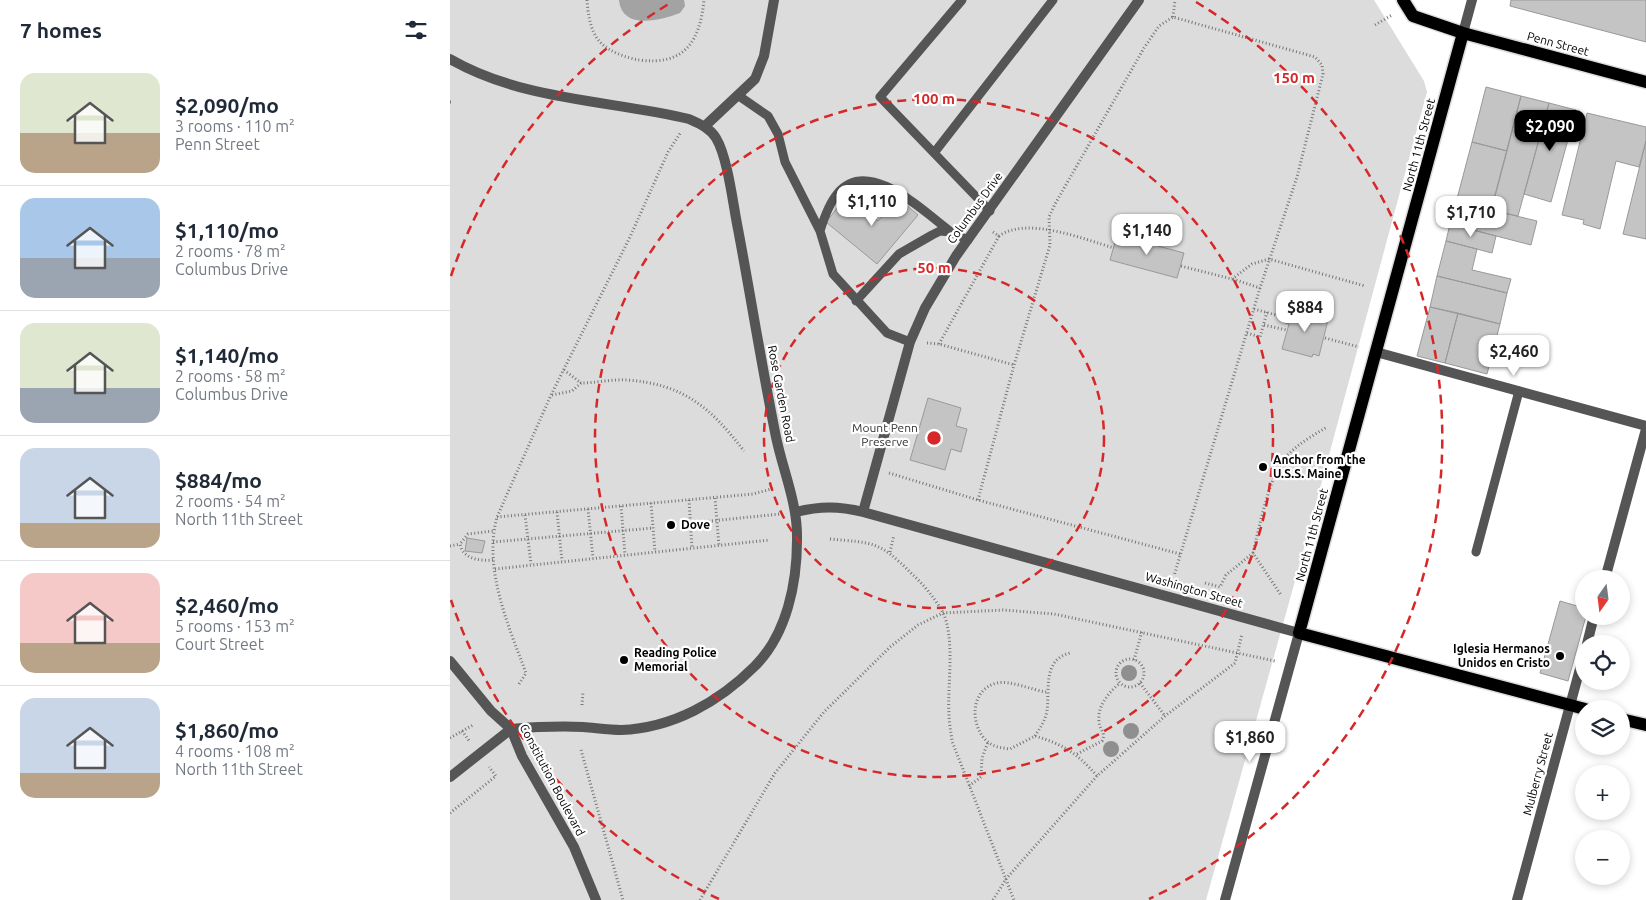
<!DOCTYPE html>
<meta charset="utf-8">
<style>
:root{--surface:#fff;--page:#f2f2f3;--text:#1f2937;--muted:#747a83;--line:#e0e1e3;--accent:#000}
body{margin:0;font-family:Ubuntu,sans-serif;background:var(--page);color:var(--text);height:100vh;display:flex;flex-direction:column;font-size:19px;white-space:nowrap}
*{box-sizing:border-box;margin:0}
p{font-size:16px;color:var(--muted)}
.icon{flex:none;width:28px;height:28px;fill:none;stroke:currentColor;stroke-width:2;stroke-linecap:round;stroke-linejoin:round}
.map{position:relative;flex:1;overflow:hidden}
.side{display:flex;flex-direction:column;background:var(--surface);width:450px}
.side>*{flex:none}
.needle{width:32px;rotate:194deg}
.buttons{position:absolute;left:1125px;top:570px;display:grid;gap:10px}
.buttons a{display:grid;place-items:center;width:55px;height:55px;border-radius:50%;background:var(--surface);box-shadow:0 2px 8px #0003;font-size:25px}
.price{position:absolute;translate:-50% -42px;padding:0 11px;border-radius:10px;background:#fff;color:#222;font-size:16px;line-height:32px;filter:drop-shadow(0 1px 2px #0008)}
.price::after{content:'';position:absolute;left:50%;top:30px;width:15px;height:11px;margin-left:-8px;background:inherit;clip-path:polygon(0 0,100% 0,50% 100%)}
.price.active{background:var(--accent);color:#fff}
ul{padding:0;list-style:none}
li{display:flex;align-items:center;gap:15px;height:125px;padding:0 20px}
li+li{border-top:1px solid var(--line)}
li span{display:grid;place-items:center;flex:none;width:140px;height:100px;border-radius:15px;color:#555}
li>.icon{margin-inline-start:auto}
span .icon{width:60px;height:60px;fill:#fffc;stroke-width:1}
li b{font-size:21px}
h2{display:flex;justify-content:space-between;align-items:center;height:60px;padding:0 20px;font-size:21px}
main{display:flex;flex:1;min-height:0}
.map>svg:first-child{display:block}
.green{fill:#dcdcdc}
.water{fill:#a3a3a3}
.building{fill:#c4c4c4;stroke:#999}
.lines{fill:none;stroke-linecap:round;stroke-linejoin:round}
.primary-casing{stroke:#dbdbdb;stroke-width:15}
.path{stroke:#777;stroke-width:3;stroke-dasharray:1 2.5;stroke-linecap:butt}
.service{stroke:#555;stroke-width:9}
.minor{stroke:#555;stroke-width:10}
.tertiary{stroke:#555;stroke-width:10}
.primary{stroke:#000;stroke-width:12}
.tree{fill:#8f8f8f}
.ring{fill:none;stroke:#d62828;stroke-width:2.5;stroke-dasharray:9 6}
.poi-dot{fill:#000;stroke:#fff;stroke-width:2}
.labels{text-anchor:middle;stroke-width:4.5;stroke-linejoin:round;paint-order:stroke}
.street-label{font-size:12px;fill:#000;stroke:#fff}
.park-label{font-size:12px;fill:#333;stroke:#fff}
.poi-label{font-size:12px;font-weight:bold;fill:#000;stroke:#fff;text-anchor:start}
.centre{fill:#d62828;stroke:#fff;stroke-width:2.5}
.ring-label{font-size:15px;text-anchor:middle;font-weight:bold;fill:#d62828;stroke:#fff;stroke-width:4.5;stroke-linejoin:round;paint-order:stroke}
</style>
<main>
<section class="side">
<h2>7 homes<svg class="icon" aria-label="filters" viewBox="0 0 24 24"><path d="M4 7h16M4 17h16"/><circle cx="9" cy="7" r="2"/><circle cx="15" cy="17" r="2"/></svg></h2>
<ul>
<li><span style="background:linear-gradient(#dfe7d0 60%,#b9a48a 0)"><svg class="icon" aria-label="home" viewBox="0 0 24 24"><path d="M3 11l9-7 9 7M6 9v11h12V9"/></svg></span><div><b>$2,090/mo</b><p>3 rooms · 110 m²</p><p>Penn Street</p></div></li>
<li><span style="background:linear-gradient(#a9c7e8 60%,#9aa5b1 0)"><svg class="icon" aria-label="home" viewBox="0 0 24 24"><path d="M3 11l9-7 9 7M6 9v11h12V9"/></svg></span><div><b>$1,110/mo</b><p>2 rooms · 78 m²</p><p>Columbus Drive</p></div></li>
<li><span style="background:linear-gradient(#dfe7d0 65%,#9aa5b1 0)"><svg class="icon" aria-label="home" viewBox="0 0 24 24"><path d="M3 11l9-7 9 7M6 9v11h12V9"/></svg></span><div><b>$1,140/mo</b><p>2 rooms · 58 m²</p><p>Columbus Drive</p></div></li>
<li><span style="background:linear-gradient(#c9d6e8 75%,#b9a48a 0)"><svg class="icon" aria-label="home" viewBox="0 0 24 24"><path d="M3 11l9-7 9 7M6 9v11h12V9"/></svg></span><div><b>$884/mo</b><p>2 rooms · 54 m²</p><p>North 11th Street</p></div></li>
<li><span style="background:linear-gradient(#f6c9c9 70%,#b9a48a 0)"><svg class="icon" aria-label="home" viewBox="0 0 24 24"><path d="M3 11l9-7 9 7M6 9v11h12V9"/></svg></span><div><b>$2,460/mo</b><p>5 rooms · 153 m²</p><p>Court Street</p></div></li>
<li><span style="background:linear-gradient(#c9d6e8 75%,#b9a48a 0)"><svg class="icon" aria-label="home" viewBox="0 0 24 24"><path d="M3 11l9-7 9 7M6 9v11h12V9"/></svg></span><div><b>$1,860/mo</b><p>4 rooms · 108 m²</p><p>North 11th Street</p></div></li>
</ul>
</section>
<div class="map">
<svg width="1196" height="900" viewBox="0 0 1196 900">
<rect width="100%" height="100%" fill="#fff"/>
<path class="green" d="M0 0H924L974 81 977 92 845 581 756 900H0Z"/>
<path class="water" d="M169 0H234L235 6 230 13C211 20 172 31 169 0Z"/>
<path class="building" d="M1061 0H1196V42L1060 6Z
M1036 87 1071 96 1057 151 1022 142Z
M1071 96 1099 103 1068 216 1041 210Z
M1099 103 1126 110 1101 202 1074 194Z
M1137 113 1196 127V141L1189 167 1166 161 1150 229 1133 224 1134 220 1112 215Z
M1196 141V239L1173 234Z
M1022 142 1057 151 1039 219 1004 210Z
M397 196 428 221 448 198 468 215 427 264 376 222Z
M1004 210 1039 219 1041 210 1087 221 1081 245 1000 224Z
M1000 224 1046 236 1042 253 996 241Z
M667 235 734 253 727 278 660 260Z
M996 241 1027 249 1022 270 1061 279 1057 293 987 276Z
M987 276 1057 293 1050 324 980 307Z
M980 307 1008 313 995 363 967 356Z
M843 309 874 317 878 320 869 356 863 354 862 357 832 349 839 324 835 323 838 313 841 314Z
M1008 313 1050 324 1037 374 995 363Z
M478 398 511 408 506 426 517 429 511 452 501 449 495 470 460 460Z
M17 538 35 541 32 553 15 551Z
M1110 601 1134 608V616H1136L1118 681 1090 673Z"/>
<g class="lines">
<g class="primary-casing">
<path id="primary" d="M953 0 963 16 1013 33 1196 82
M1013 33 849 633 1135 709
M1171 719 1196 725"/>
</g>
<path class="path" d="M137 0C138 14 140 32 151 43 160 52 177 58 189 60 235 66 250 41 254 0
M723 17 725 0
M925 25 942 15
M0 102H2
M543 232 549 236C577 216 633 239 664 248
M731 266 782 279 802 264 819 259 915 286
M783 279 810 288
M804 309 837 318
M814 325 837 330
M797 333 810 337 817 312
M875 338 909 347
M477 343 489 344 564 365
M489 344 549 236
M114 370 131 383
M102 395 122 391 131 383C146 383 162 379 177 380 234 384 261 408 294 451
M439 473 528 500 730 554
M265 498 269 546
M239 500 242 548
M528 500 564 365 600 245 599 217 605 204 694 48 709 26 723 17 865 57 872 65 873 74 847 177 810 288 724 576
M201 503 205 552
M171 506 175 555
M138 509 143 558
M107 512 112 561
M75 515 81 564
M47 517 303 494 325 488
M241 523 330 514
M380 539C424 543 429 541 461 573 473 584 484 597 492 611 506 636 497 687 499 714 499 723 501 732 502 741L564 900
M43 542 203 528
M0 546 10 544
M440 552 444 535
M803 553C809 528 819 478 834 459 846 445 862 436 877 427
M43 560C29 561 13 559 10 544L18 534 43 531
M45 569 320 540
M755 583 770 587 776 575 803 553 831 595
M666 673a14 14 0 1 1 28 0a14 14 0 1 1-28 0Z
M684 660 692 631
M690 683 715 716
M69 684 76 673C58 625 33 568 47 517L101 395 180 237 218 152 231 132
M596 692C582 690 560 680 547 683 520 689 519 726 538 742 544 747 552 748 560 749L585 736C613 744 628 754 647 776
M132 705 133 692
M12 731 20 742
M585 736C590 728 595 721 597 711 600 690 592 660 620 653
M0 738 23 725
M131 750 173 900
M627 754 652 741C656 733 650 730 649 722 647 706 659 692 670 683
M519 786 531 777 532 758 538 742
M0 813 46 776 39 767
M250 900 325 773 374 712 440 647 468 625 493 613 553 610 604 614 825 661
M543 900 556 879 647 776 715 716 785 663 792 634"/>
<path class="service" d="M512 0 430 97 540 211
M289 96 318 116 328 134 335 162 370 231 383 274 437 333 460 342
M484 153 603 0
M370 231C374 218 379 203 388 193 419 156 475 213 501 232
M406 301 449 254 482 235 490 231 501 232 518 240
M1026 552 1069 391"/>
<path class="minor" d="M0 59C73 101 160 100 239 119 250 124 260 128 266 138 278 158 283 205 288 229 301 298 312 368 326 437 333 471 348 504 347 540 347 583 337 634 305 666 269 702 223 728 171 730 159 730 146 728 133 727 109 726 85 727 61 729
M255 126 305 79 314 56 324 0
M926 352 1196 426
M346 512C370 506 389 506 413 512L849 633
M413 512 460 342 475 308 506 256 689 0
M1155 579 1196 429
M1137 644 1144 616
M0 661 41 711 61 729 72 756 124 847 146 900
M0 777 61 729
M1067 900 1134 654"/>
<path class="tertiary" d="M1013 33 1022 0
M775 900 849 633"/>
<use href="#primary" class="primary"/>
</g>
<g class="tree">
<circle cx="679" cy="673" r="8"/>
<circle cx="681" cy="731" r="8"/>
<circle cx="661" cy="749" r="8"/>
</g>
<g class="ring">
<circle cx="484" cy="438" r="170"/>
<circle cx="484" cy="438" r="339"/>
<path d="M269 899A509 509 0 0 1 1 600M1 276A509 509 0 0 1 222 2M746 2A509 509 0 0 1 699 899"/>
</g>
<g class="poi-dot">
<circle cx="813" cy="467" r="5"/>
<circle cx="221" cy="525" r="5"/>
<circle cx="1110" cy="656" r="5"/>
<circle cx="174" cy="660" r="5"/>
</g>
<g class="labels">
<g class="street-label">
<text transform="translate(1108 44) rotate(15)" y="4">Penn Street</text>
<text transform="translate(969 145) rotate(-75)" y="4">North 11th Street</text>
<text transform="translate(525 208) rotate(-54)" y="4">Columbus Drive</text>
<text transform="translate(331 394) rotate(79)" y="4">Rose Garden Road</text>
<text transform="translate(862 535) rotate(-75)" y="4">North 11th Street</text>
<text transform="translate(744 590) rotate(16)" y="4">Washington Street</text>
<text transform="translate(1088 774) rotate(-75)" y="4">Mulberry Street</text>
<text transform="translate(102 780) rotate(62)" y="4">Constitution Boulevard</text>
</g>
<g class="park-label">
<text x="435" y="432">Mount Penn<tspan x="435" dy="14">Preserve</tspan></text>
</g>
<g class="poi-label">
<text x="823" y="464">Anchor from the<tspan x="823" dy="14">U.S.S. Maine</tspan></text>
<text x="231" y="529">Dove</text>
<text x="1100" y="653" text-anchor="end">Iglesia Hermanos<tspan x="1100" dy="14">Unidos en Cristo</tspan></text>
<text x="184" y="657">Reading Police<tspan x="184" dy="14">Memorial</tspan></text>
</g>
</g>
<circle cx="484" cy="438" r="8" class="centre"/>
<g class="ring-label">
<text x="844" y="83">150 m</text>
<text x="484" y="104">100 m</text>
<text x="484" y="273">50 m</text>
</g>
</svg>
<div class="buttons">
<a><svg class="needle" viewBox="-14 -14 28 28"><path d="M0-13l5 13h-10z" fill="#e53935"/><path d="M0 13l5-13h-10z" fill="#747a83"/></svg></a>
<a><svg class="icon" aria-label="locate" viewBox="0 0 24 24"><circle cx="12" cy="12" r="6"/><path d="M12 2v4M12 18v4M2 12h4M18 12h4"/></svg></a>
<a><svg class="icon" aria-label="layers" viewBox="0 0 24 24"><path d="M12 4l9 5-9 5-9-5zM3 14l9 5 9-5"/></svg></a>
<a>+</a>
<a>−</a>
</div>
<b class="price active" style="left:1100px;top:152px">$2,090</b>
<b class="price" style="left:422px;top:227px">$1,110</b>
<b class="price" style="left:1021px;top:238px">$1,710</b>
<b class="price" style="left:697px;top:256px">$1,140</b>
<b class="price" style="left:855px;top:333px">$884</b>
<b class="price" style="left:1064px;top:377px">$2,460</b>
<b class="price" style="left:800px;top:763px">$1,860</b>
</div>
</main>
